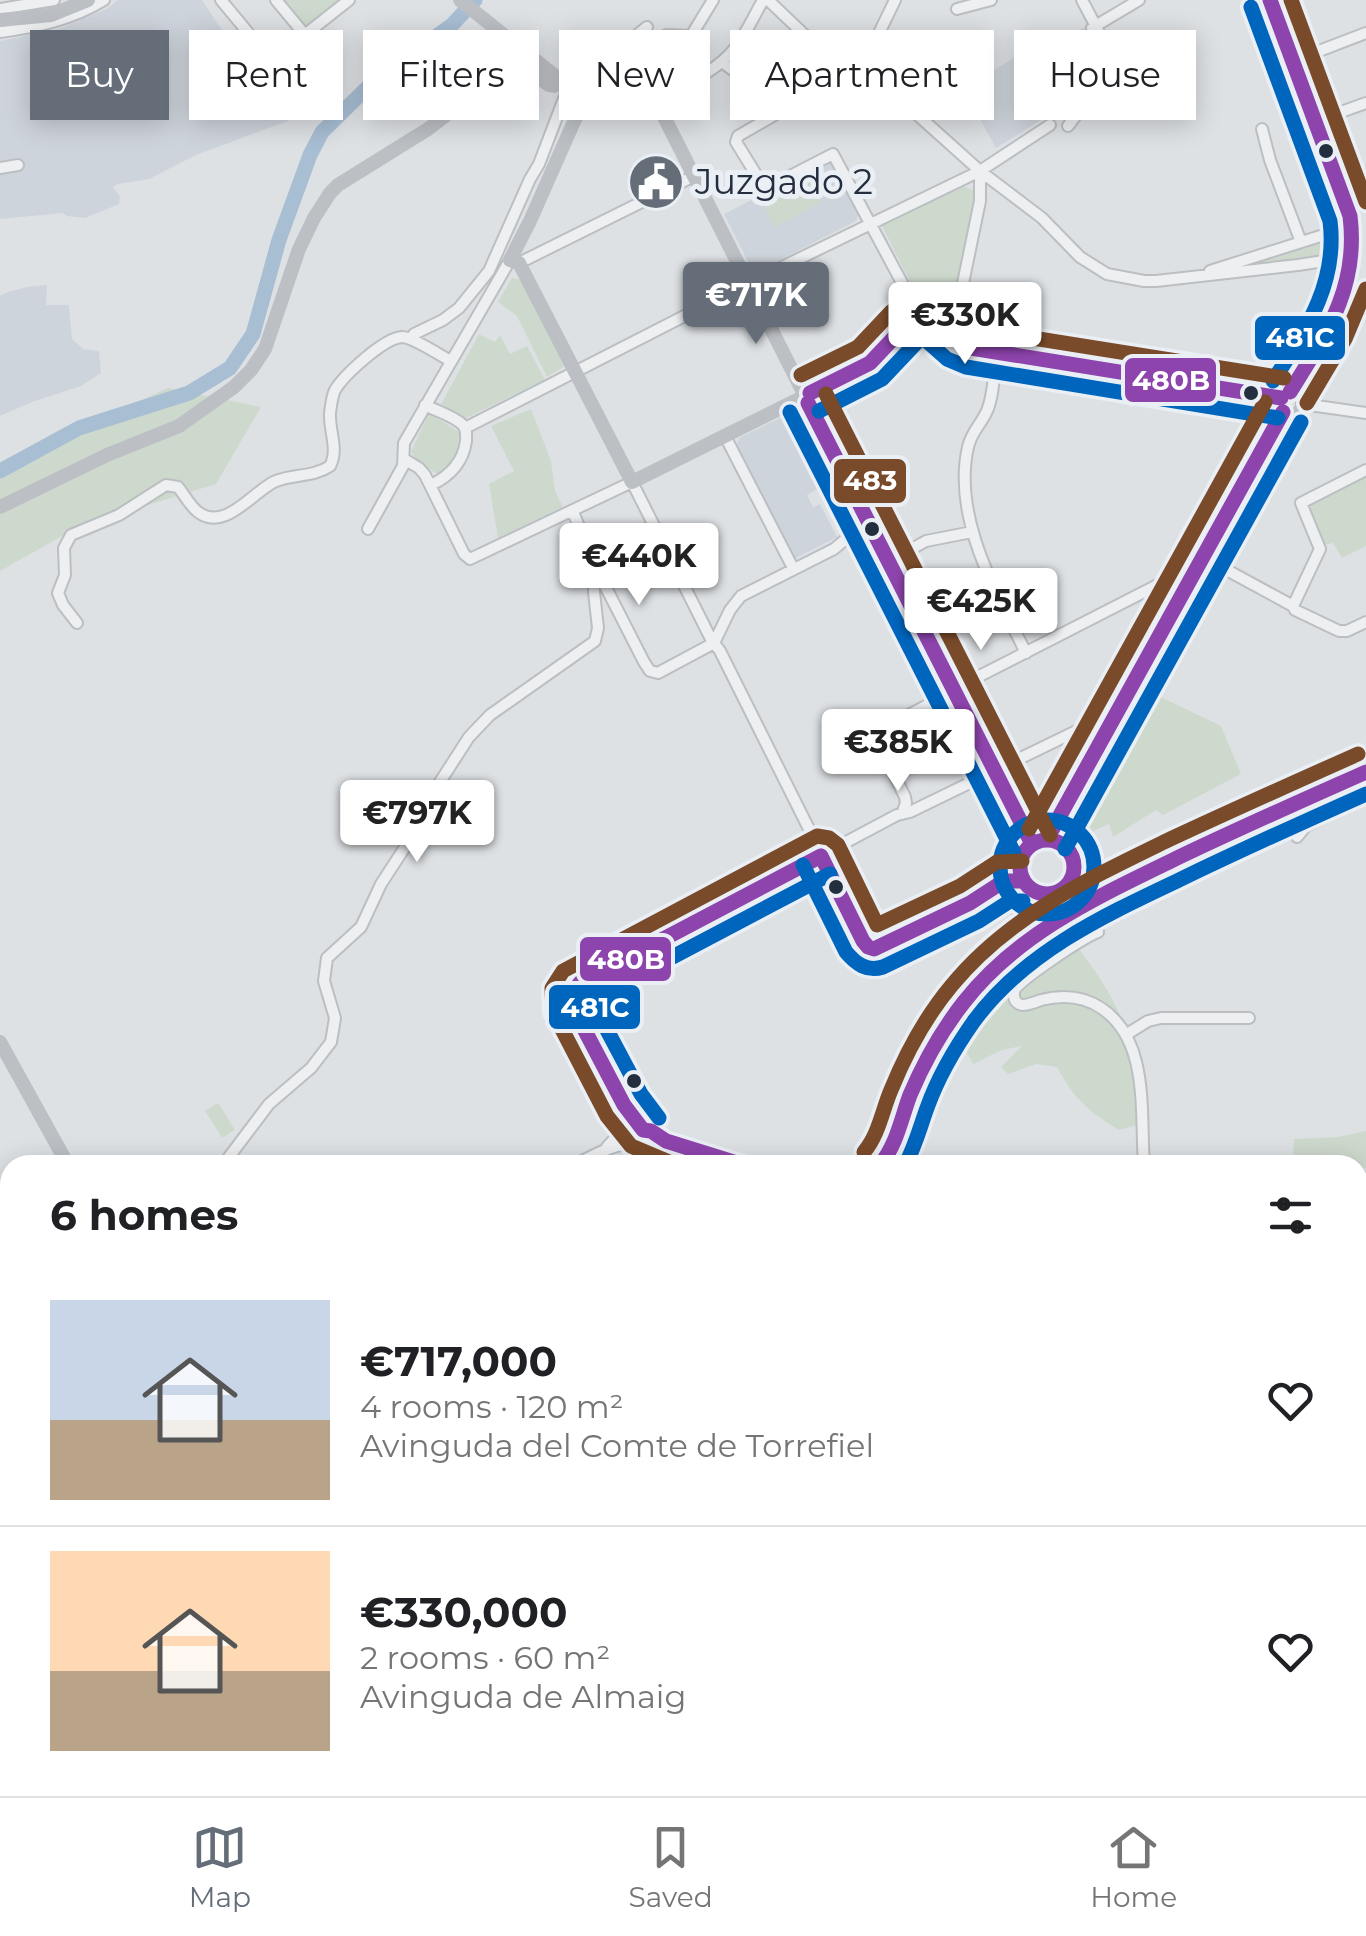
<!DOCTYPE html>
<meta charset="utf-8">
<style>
:root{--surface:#fff;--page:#f2f2f2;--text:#202124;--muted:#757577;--line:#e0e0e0;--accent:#646d78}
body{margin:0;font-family:Montserrat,sans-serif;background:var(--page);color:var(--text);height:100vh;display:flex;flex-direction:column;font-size:38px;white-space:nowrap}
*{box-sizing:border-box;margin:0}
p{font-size:32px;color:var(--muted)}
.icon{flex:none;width:55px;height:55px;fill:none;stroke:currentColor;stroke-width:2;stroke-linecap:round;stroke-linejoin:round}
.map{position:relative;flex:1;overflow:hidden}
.details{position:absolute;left:0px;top:1155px;width:1368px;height:642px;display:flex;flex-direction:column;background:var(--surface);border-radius:30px 30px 0 0;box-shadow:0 5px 25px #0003}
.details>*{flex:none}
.banner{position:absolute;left:30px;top:30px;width:1308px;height:90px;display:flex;gap:20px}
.price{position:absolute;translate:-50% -85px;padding:0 22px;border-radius:10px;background:#fff;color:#222;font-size:32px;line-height:65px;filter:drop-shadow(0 2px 5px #0008)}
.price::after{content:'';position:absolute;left:50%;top:60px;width:30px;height:22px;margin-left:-15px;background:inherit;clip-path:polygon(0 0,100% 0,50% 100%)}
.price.active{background:var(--accent);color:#fff}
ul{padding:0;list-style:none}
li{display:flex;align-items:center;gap:30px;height:250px;padding:0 50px}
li+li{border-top:2px solid var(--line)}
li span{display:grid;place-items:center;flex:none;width:280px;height:200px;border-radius:0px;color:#555}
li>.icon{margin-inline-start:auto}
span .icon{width:120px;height:120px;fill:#fffc;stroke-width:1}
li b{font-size:42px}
h2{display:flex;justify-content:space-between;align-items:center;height:120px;padding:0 50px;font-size:42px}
.chip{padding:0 35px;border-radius:0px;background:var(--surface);box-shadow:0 5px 25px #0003;font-size:35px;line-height:90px}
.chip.active{background:var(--accent);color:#fff}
.tab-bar{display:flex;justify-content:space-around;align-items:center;height:140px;border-top:2px solid var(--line);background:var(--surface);font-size:28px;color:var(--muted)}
.tab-bar a{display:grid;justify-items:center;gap:5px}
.tab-bar .active{color:var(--accent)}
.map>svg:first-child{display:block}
.built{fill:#ced4db}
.green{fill:#ced9cd}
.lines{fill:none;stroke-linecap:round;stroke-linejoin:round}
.river{stroke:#a8bed3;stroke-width:15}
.street-casing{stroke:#bcbfc2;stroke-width:14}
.primary-casing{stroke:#babec2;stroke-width:19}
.street{stroke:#edeff1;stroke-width:10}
.secondary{stroke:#bcbfc4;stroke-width:14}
.primary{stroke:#f2f4f5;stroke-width:15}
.bus-1-casing{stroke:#eaeff5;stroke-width:22}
.bus-2-casing{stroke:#eaeff5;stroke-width:22}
.bus-3-casing{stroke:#eaeff5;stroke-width:22}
.bus-1{stroke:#8e44ad;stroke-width:15}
.bus-2{stroke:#0065bd;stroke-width:15}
.bus-3{stroke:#7a4b2a;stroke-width:15}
.bus-dot{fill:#232e3e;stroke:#eaeff5;stroke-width:4}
.labels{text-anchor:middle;stroke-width:10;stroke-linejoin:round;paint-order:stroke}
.poi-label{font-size:35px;fill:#232e3e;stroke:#eaeff5;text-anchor:start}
.line-badge{stroke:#eaeff5;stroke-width:4}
.badge-label{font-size:28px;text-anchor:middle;font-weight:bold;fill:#fff}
</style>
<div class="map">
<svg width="1366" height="1796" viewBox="0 0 1366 1796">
<rect width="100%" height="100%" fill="#dee1e4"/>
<path class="built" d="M118 0H202L249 71 288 121 196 155 149 179 118 184 113 187 120 197 119 204 85 218 67 216 63 213 0 219V41L59 29 106 9Z
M1090 24 1096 38 1064 57 1084 83 1062 96 1067 104 996 148 969 99 976 75 988 74 1049 36 1055 44Z
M830 160 858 215 856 221 758 271 752 270 724 214Z
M47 285 46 305H69L72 339 83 349 99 351 101 373 81 386 32 402 0 416V296L8 292 27 287Z
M796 410 803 411 837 479 807 495 813 507 820 504 837 537 794 559 737 444 739 438Z
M1366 1544V1723L1358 1721V1548Z"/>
<path class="green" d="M283 0H339L306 28Z
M267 61 291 87 274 101 253 73Z
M1120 77H1126L1140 97 1120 98 1119 104H1112V98L1109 96Z
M810 179 822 202 774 227 763 203Z
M963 186 973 190 975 200 952 307 948 310 922 306 882 226Z
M1343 235 1347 238 1346 250 1329 256 1251 266 1250 264Z
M512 278 522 280 565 366 547 377 517 316 498 302Z
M479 334 495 342 500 335 510 354 527 346 545 380 464 419 440 406Z
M168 388 261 407 216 484 80 526 0 571V465Z
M531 409 551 461 555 491 563 507 498 538 489 484 514 471 491 426Z
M429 413 459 432C459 450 454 465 437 474L417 460 411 452Z
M1366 474V546L1342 558 1333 543 1324 545 1307 507 1308 502Z
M1138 686 1221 726 1241 774 1163 815 1156 810 1113 837 1109 824 1084 835 1077 825 1075 809Z
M1067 935C1085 955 1104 982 1116 1007 1132 1039 1134 1089 1137 1125L1119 1130C1088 1111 1074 1099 1057 1067L1036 1064 1008 1074 1001 1067 1022 1046 1002 1050 973 1064 962 1044 1001 990Z
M218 1103 235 1130 222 1138 205 1111Z
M1366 1131V1168L1358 1167V1165H1301L1293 1155 1294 1139 1337 1137Z"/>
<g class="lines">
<path class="river" d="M0 471 79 428 189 393 230 368 253 334 279 240 310 155 322 132 376 79 452 25 475 0"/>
<g class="street-casing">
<path id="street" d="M221 0 270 59 273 60 349 0
M276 0 305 35
M768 0 811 41 873 75 980 171 1042 218 1080 257 1107 274 1144 281H1156L1298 265 1343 258 1353 253
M0 9 54 0
M957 9 991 0
M647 27 620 49 627 58 666 35 691 36 713 0
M1092 28 1139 0
M0 32C37 27 71 20 104 0
M815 44 808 66 784 84 785 91 789 96 783 110 738 136 736 142 765 189 833 154 916 309C926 319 944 319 957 315
M1293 61 1366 33
M722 62 737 73 784 88
M655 99C682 85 716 73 735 48 746 34 754 16 763 0
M864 106 853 101 851 98 867 58 895 0
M1316 121 1366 103
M1068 126 1077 114 1107 93 1120 72 1082 0
M1262 129 1270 160 1301 242
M0 168 18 165
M519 263 694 176
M1210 271 1352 226
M931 316C943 329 953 343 971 348L1281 398
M410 339 414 334 443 320 459 308 489 271 530 179 539 164 568 88 580 83 606 94 624 95 630 89 624 66 627 58
M954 339V327L980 201V171
M997 352C994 368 994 398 986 413 980 425 971 433 968 447 952 517 996 592 1026 653
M810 393 870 363 904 327 922 315
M1303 404 1366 413
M425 405C436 411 454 416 463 425 467 430 466 434 466 441 463 463 450 476 431 485
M465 428 749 283 980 171 1050 125
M725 436 793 568
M404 459 419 468 425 475 464 554 470 559 632 482 711 639 720 651 868 947 874 949 882 947 970 903 1004 881H1023
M1366 470 1301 503 1320 549 1293 606 1295 610 1339 631H1347L1366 622
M573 512 595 566 644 662 650 671 658 673 714 643 730 610 741 596 834 549 861 526 870 522
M368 529 403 466 404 443 510 260
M1201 556 1293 606
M890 561 926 541 972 532
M77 623 63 605 58 593 65 575 64 548 71 535 119 515 166 485 178 487C184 494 190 506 198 512 225 533 254 490 276 481 294 474 314 477 330 466 339 450 329 431 330 413 331 405 332 396 335 390 344 375 384 338 402 337 413 337 439 355 451 361
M902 814 906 803 905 797 877 740 880 730 945 696 954 689 1177 575 1199 560
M1297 837 1306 826 1366 796
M1098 932C1081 939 1024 977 1014 990 1014 995 1013 1001 1019 1004 1024 1007 1035 1002 1041 1000 1061 995 1083 996 1101 1008 1150 1040 1140 1113 1144 1165
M1127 1034 1148 1021 1161 1018H1249
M643 1130 651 1131 666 1141 743 1165
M642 1138V1126L624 1105 572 1006 571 994 576 986 897 815 910 812 1103 718 1113 716
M607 1147 620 1133 623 1123 630 1120 637 1121
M223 1165 269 1104 311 1068 331 1042 335 1018 324 981 327 958 361 927 381 884 407 844 429 799 469 737 490 715 595 641 598 628 594 592 595 566
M574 1165C597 1154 612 1144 636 1143L642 1138
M1358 1297 1366 1295
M0 1519 10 1518
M899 1788 903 1796
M1035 1788 1040 1796
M1348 1788 1352 1796
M825 1796 839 1788"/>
</g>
<g class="primary-casing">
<path id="primary" d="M1074 871C1093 883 1117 876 1137 870
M1000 952C1016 933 1023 912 1030 889
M880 1165C898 1146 900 1120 910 1096 924 1062 944 1027 967 998 1020 932 1085 903 1159 867 1227 834 1297 803 1366 772
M916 1165C912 1155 909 1145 911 1134 915 1098 965 1014 990 986
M720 1788 722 1796
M632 1796 634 1788"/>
</g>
<use href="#street" class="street"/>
<path class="secondary" d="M460 0 584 99C619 115 620 112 655 99L802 390
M1270 0 1350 216C1365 280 1322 340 1290 392
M0 20 51 15 88 0
M584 99 530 221 510 260 519 263 632 482 797 400
M1280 404a11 11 0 1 1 22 0a11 11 0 1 1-22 0Z
M808 403 1032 844
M0 507 107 455 179 426 234 387 251 370 265 349 299 249 314 218 330 193 338 185 428 129 513 64 520 65 549 85 554 86 562 82
M1047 839 1283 412
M1020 867a27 27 0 1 1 54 0a27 27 0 1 1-54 0Z
M0 1042 68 1165
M587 1788 608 1796"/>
<use href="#primary" class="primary"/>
<g class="bus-1-casing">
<path id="bus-1" d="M1270 0 1350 216C1359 288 1326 334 1290 392
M922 315C938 317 952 340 971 348L1281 398
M810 393 870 363 904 327 922 315
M808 403 1032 844
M1047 839 1283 412
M1020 867a27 27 0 1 1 54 0a27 27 0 1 1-54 0Z
M821 856 863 941 868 947 874 949 970 903 1004 881H1023
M643 1130 624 1105 572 1006V993L580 983 821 856
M643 1130 651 1131 666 1141 743 1165
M880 1165C897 1144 901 1119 910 1095 924 1062 942 1030 964 1002 1017 934 1095 898 1171 861 1235 830 1301 801 1366 772"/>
</g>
<g class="bus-2-casing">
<path id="bus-2" d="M1251 7 1330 221C1338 284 1305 331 1273 381
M920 335 947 359 966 367 1278 418
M819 411 882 379 917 342 933 332
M790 412 1014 853
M1000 867a47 47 0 1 1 94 0a47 47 0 1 1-94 0Z
M1065 849 1301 422
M803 865 846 952C856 964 867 972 883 967L979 921 1010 901H1023
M659 1118 641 1094 591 1000 830 874
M905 1165C915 1147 920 1127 927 1108 938 1077 955 1048 974 1021 1025 952 1103 916 1179 880 1241 850 1303 822 1366 794"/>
</g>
<g class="bus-3-casing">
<path id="bus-3" d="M1291 0 1366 202
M924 295C950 298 955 318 976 329L1284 378
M801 375 858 347 891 312 911 298
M826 394 1050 835
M1307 403 1345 339 1366 289
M1029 829 1265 402
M864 1152C879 1134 882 1111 891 1090 906 1053 926 1016 952 985 1008 917 1086 880 1164 842 1228 812 1293 783 1358 754
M676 1165 631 1146 607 1116 553 1012 552 988 563 971 817 836 829 838 838 845 877 925 960 886 997 862 1022 861"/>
</g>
<use href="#bus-1" class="bus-1"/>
<use href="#bus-2" class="bus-2"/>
<use href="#bus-3" class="bus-3"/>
</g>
<defs>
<g id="civic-disc" transform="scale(2.875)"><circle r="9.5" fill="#646d78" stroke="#eaeff5"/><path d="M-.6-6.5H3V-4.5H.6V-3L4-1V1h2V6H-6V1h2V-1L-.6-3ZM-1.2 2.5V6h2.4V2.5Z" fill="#fff"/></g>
</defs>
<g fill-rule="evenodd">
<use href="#civic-disc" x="656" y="182"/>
</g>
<g class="bus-dot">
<circle cx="1326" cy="151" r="9"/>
<circle cx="1251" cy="393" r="9"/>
<circle cx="872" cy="529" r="9"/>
<circle cx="836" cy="887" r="9"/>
<circle cx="634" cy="1081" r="9"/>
</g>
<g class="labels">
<g class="poi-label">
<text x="695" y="194">Juzgado 2</text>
</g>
</g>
<g class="line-badge">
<rect x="1253" y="314" width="94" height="48" rx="10" fill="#0065bd"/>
<rect x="1123" y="356" width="95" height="48" rx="10" fill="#8e44ad"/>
<rect x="832" y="457" width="76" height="48" rx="10" fill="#7a4b2a"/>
<rect x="578" y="935" width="95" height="48" rx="10" fill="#8e44ad"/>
<rect x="547" y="983" width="95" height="48" rx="10" fill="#0065bd"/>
</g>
<g class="badge-label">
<text x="1300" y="347">481C</text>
<text x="1171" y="390">480B</text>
<text x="870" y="490">483</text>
<text x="626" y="969">480B</text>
<text x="595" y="1017">481C</text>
</g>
</svg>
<b class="price active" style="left:756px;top:347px">€717K</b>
<b class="price" style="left:965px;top:367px">€330K</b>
<b class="price" style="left:639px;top:608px">€440K</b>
<b class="price" style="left:981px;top:653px">€425K</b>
<b class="price" style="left:898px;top:794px">€385K</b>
<b class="price" style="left:417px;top:865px">€797K</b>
<div class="banner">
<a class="chip active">Buy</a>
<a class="chip">Rent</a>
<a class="chip">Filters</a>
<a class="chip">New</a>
<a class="chip">Apartment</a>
<a class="chip">House</a>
</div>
<section class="details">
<h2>6 homes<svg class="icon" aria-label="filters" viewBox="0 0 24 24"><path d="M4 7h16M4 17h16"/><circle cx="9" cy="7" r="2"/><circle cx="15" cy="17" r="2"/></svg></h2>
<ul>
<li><span style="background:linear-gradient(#c9d6e8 60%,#b9a48a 0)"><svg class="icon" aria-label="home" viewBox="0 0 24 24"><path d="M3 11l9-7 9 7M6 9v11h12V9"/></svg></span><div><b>€717,000</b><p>4 rooms · 120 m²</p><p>Avinguda del Comte de Torrefiel</p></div><svg class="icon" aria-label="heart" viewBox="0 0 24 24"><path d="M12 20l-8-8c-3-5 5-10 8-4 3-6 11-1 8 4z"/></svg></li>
<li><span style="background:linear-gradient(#ffd9b3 60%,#b9a48a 0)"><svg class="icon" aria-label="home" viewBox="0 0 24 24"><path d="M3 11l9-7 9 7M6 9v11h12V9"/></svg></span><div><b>€330,000</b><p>2 rooms · 60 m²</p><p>Avinguda de Almaig</p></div><svg class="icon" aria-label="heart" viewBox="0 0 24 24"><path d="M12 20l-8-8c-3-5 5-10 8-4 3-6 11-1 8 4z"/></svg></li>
</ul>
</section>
</div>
<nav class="tab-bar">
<a class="active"><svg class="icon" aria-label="map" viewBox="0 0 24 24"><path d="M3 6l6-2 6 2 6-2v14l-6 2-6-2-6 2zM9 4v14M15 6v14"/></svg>Map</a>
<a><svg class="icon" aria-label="saved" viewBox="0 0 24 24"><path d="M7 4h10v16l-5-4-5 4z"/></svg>Saved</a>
<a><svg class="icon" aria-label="home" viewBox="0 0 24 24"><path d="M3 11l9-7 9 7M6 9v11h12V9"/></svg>Home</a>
</nav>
